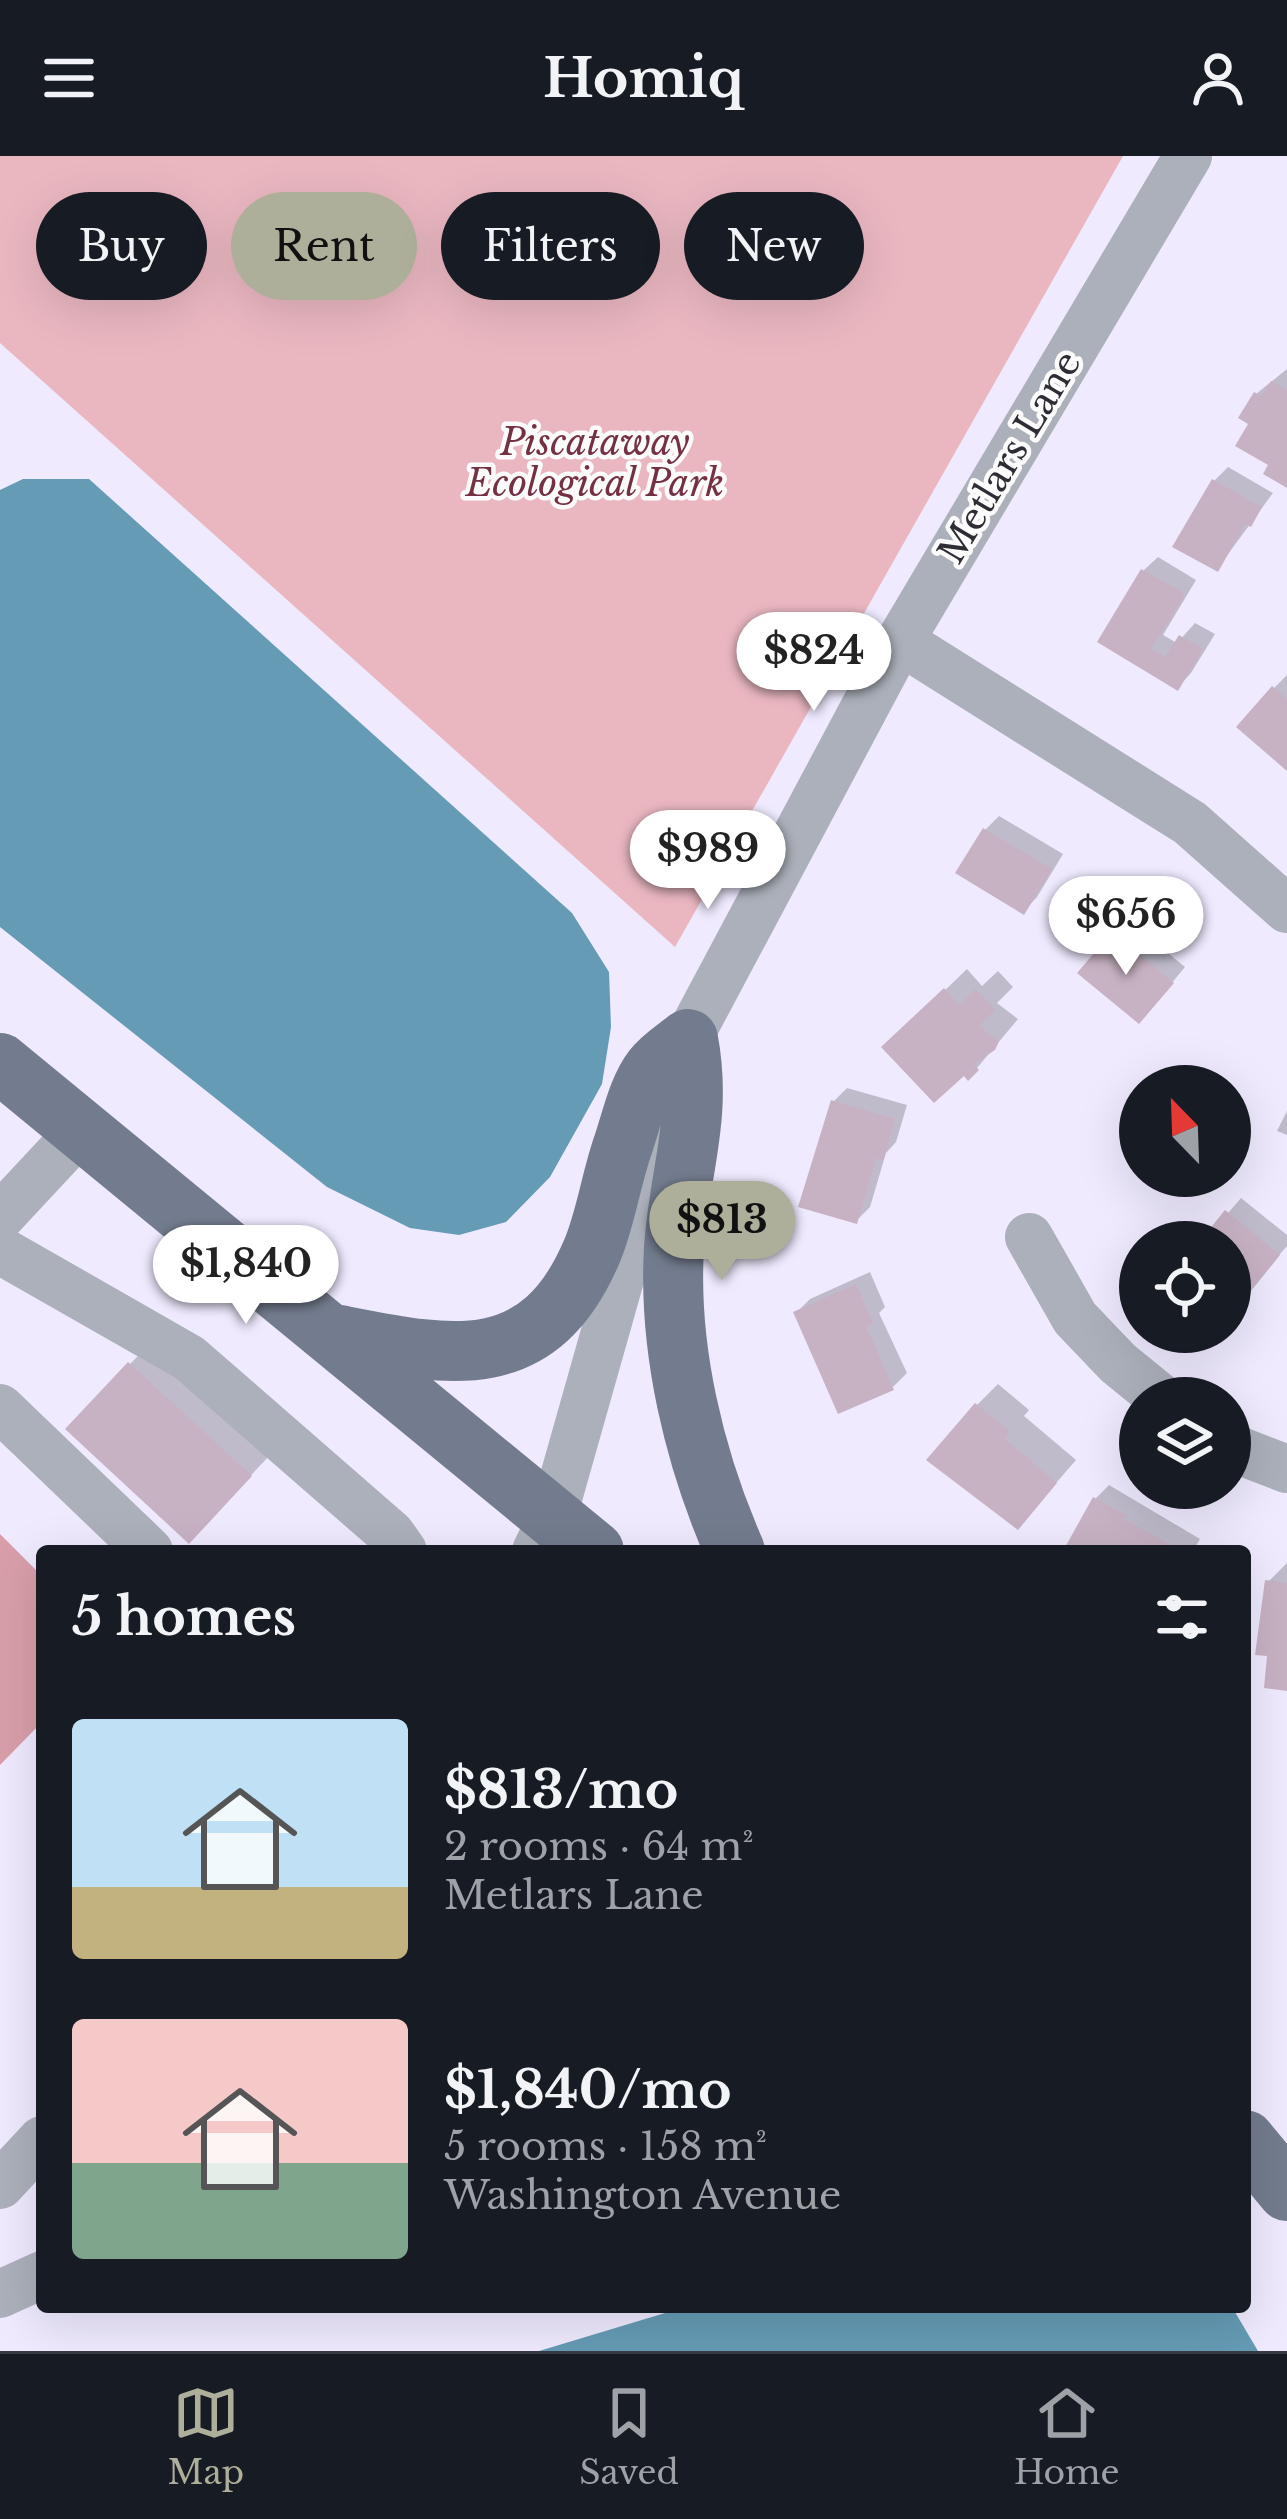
<!DOCTYPE html>
<meta charset="utf-8">
<style>
:root{--surface:#171b24;--page:#20242c;--text:#f1f3f6;--muted:#9ea1a6;--line:#363941;--accent:#aeaf9a}
body{margin:0;font-family:"Libre Baskerville",serif;background:var(--page);color:var(--text);height:100vh;display:flex;flex-direction:column;font-size:45px;white-space:nowrap}
*{box-sizing:border-box;margin:0}
p{font-size:39px;color:var(--muted)}
.icon{flex:none;width:66px;height:66px;fill:none;stroke:currentColor;stroke-width:2;stroke-linecap:round;stroke-linejoin:round}
.map{position:relative;flex:1;overflow:hidden}
.panel{position:absolute;left:36px;top:1389px;width:1215px;height:768px;display:flex;flex-direction:column;background:var(--surface);border-radius:12px;box-shadow:0 12px 48px #0002}
.panel>*{flex:none}
.hud{position:absolute;left:36px;top:36px;width:1215px;height:108px;display:flex;gap:24px}
.needle{width:78px;rotate:337deg}
.fabs{position:absolute;left:1119px;top:909px;display:grid;gap:24px}
.fabs a{display:grid;place-items:center;width:132px;height:132px;border-radius:50%;background:var(--surface);box-shadow:0 12px 48px #0002;font-size:60px}
.price{position:absolute;translate:-50% -102px;padding:0 27px;border-radius:42px;background:#fff;color:#222;font-size:39px;line-height:78px;filter:drop-shadow(0 3px 6px #0008)}
.price::after{content:'';position:absolute;left:50%;top:72px;width:36px;height:27px;margin-left:-18px;background:inherit;clip-path:polygon(0 0,100% 0,50% 100%)}
.price.selected{background:var(--accent);color:#111}
ul{padding:0;list-style:none}
li{display:flex;align-items:center;gap:36px;height:300px;padding:0 36px}
li span{display:grid;place-items:center;flex:none;width:336px;height:240px;border-radius:12px;color:#555}
li>.icon{margin-inline-start:auto}
span .icon{width:144px;height:144px;fill:#fffc;stroke-width:1}
li b{font-size:51px}
h2{display:flex;justify-content:space-between;align-items:center;height:144px;padding:0 36px;font-size:51px}
.pill{padding:0 42px;border-radius:54px;background:var(--surface);box-shadow:0 12px 48px #0002;font-size:42px;line-height:108px}
.pill.selected{background:var(--accent);color:#111}
header{display:flex;justify-content:space-between;align-items:center;height:156px;padding:0 36px;background:var(--surface);font-size:54px;font-weight:800}
.dock{display:flex;justify-content:space-around;align-items:center;height:168px;border-top:3px solid var(--line);background:var(--surface);font-size:33px;color:var(--muted)}
.dock a{display:grid;justify-items:center;gap:6px}
.dock .selected{color:var(--accent)}
.map>svg:first-child{display:block}
.green{fill:#eab7c1}
.forest{fill:#d89faa}
.water{fill:#659bb5}
.shadow{fill:#0003}
.building{fill:#c7b2c3}
.lines{fill:none;stroke-linecap:round;stroke-linejoin:round}
.minor{stroke:#abb0ba;stroke-width:48}
.major{stroke:#737c8e;stroke-width:60}
.labels{text-anchor:middle;stroke-width:9;stroke-linejoin:round;paint-order:stroke}
.park-label{font-size:36px;font-style:italic;fill:#753042;stroke:#fbfbfb}
.street-label{font-size:36px;fill:#2e2c35;stroke:#fbfbfb}
</style>
<header><svg class="icon" aria-label="menu" viewBox="0 0 24 24"><path d="M4 6h16M4 12h16M4 18h16"/></svg>Homiq<svg class="icon" aria-label="person" viewBox="0 0 24 24"><circle cx="12" cy="8" r="4"/><path d="M4 21q1-7 8-7t8 7"/></svg></header>
<div class="map">
<svg width="1287" height="2195" viewBox="0 0 1287 2195">
<rect width="100%" height="100%" fill="#efeafe"/>
<path class="green" d="M0 0H1123L675 791 0 187Z"/>
<path class="forest" d="M0 1378 42 1420V1566L0 1609Z"/>
<path class="water" d="M23 323H89L572 757 609 816 611 871 602 928 550 1021 506 1066 459 1079 410 1072 327 1031 0 771V334Z
M685 2151H1232L1258 2195H539Z"/>
<path class="shadow" d="M1287 213V329L1272 308 1252 267 1256 238Z
M1228 311 1273 337 1217 413 1214 325Z
M1158 401 1196 424 1163 479 1177 487 1195 467 1215 478 1191 517 1178 531 1101 485 1144 414Z
M1287 519V611L1274 532Z
M999 660 1063 698 1037 741 1024 755 985 674Z
M1128 764 1185 811 1152 851 1082 817Z
M967 813 982 830 998 815 1013 831 997 847 1018 863 977 912 968 921 886 891Z
M847 932 907 949 896 986 886 997 870 1051 856 1065 833 946Z
M1287 955V979L1277 975Z
M1241 1042 1287 1079V1090L1230 1155V1086H1203Z
M870 1116 885 1151 879 1157 907 1217 893 1231 796 1157 810 1143Z
M151 1187 271 1298 210 1363 130 1208Z
M998 1228 1029 1254 1024 1260 1076 1304 1018 1371 977 1249Z
M1109 1329 1200 1383 1193 1395H1066L1095 1343Z
M1287 1407V1532L1268 1426Z"/>
<path class="building" d="M1271 225 1287 234V332L1263 318 1268 309 1235 290 1248 268 1238 262 1254 236 1261 240Z
M1212 323 1262 351 1251 371 1245 368 1218 416 1172 391Z
M1141 413 1185 438 1151 493 1165 501 1179 479 1203 493 1178 535 1097 486Z
M1272 530 1287 543V615L1236 571Z
M983 672 1052 713 1024 759 955 717Z
M1112 776 1174 827 1139 868 1077 817Z
M944 832 959 849 975 833 995 854 979 870 999 885 995 894 973 908 979 914 968 925 964 920 934 947 881 891Z
M831 944 895 963 883 1004 876 1002 857 1068 798 1051Z
M1225 1054 1280 1099 1230 1161V1086H1199Z
M856 1128 873 1167 866 1170 894 1234 838 1258 793 1156Z
M128 1206 252 1320 189 1388 65 1273Z
M975 1247 1010 1276 1005 1283 1057 1327 1018 1374 926 1304Z
M1093 1341 1128 1360 1124 1363 1182 1395H1063Z
M1265 1424 1287 1427V1535L1264 1532 1267 1500 1255 1499Z"/>
<g class="lines">
<path class="minor" d="M900 485 1190 667 1287 753
M0 1061 81 974
M1029 1081 1075 1162 1118 1207 1161 1242
M0 1094 189 1202 391 1378 403 1395
M0 1252 149 1395
M1230 1291 1287 1313
M536 1395 553 1360 688 883 900 485 1188 0
M0 2029 42 1984
M0 2138 42 2119"/>
<path class="major" d="M0 907 594 1395
M329 1177C443 1199 537 1225 592 1095 606 1062 611 1023 623 989 631 966 638 932 653 913 662 901 677 892 688 883 703 962 679 1016 674 1092 668 1193 694 1302 735 1395
M1245 1984 1287 2035"/>
</g>
<g class="labels">
<g class="park-label">
<text x="595" y="299">Piscataway<tspan x="595" dy="41">Ecological Park</tspan></text>
</g>
<g class="street-label">
<text transform="translate(1009 301) rotate(-59)" y="13">Metlars Lane</text>
</g>
</g>
</svg>
<div class="fabs">
<a><svg class="needle" viewBox="-14 -14 28 28"><path d="M0-13l5 13h-10z" fill="#e53935"/><path d="M0 13l5-13h-10z" fill="#9ea1a6"/></svg></a>
<a><svg class="icon" aria-label="locate" viewBox="0 0 24 24"><circle cx="12" cy="12" r="6"/><path d="M12 2v4M12 18v4M2 12h4M18 12h4"/></svg></a>
<a><svg class="icon" aria-label="layers" viewBox="0 0 24 24"><path d="M12 4l9 5-9 5-9-5zM3 14l9 5 9-5"/></svg></a>
</div>
<b class="price" style="left:814px;top:558px">$824</b>
<b class="price" style="left:708px;top:756px">$989</b>
<b class="price" style="left:1126px;top:822px">$656</b>
<b class="price selected" style="left:722px;top:1127px">$813</b>
<b class="price" style="left:246px;top:1171px">$1,840</b>
<div class="hud">
<a class="pill">Buy</a>
<a class="pill selected">Rent</a>
<a class="pill">Filters</a>
<a class="pill">New</a>
</div>
<section class="panel">
<h2>5 homes<svg class="icon" aria-label="filters" viewBox="0 0 24 24"><path d="M4 7h16M4 17h16"/><circle cx="9" cy="7" r="2"/><circle cx="15" cy="17" r="2"/></svg></h2>
<ul>
<li><span style="background:linear-gradient(#bfe0f5 70%,#c2b280 0)"><svg class="icon" aria-label="home" viewBox="0 0 24 24"><path d="M3 11l9-7 9 7M6 9v11h12V9"/></svg></span><div><b>$813/mo</b><p>2 rooms · 64 m²</p><p>Metlars Lane</p></div></li>
<li><span style="background:linear-gradient(#f6c9c9 60%,#7fa58c 0)"><svg class="icon" aria-label="home" viewBox="0 0 24 24"><path d="M3 11l9-7 9 7M6 9v11h12V9"/></svg></span><div><b>$1,840/mo</b><p>5 rooms · 158 m²</p><p>Washington Avenue</p></div></li>
</ul>
</section>
</div>
<nav class="dock">
<a class="selected"><svg class="icon" aria-label="map" viewBox="0 0 24 24"><path d="M3 6l6-2 6 2 6-2v14l-6 2-6-2-6 2zM9 4v14M15 6v14"/></svg>Map</a>
<a><svg class="icon" aria-label="saved" viewBox="0 0 24 24"><path d="M7 4h10v16l-5-4-5 4z"/></svg>Saved</a>
<a><svg class="icon" aria-label="home" viewBox="0 0 24 24"><path d="M3 11l9-7 9 7M6 9v11h12V9"/></svg>Home</a>
</nav>
